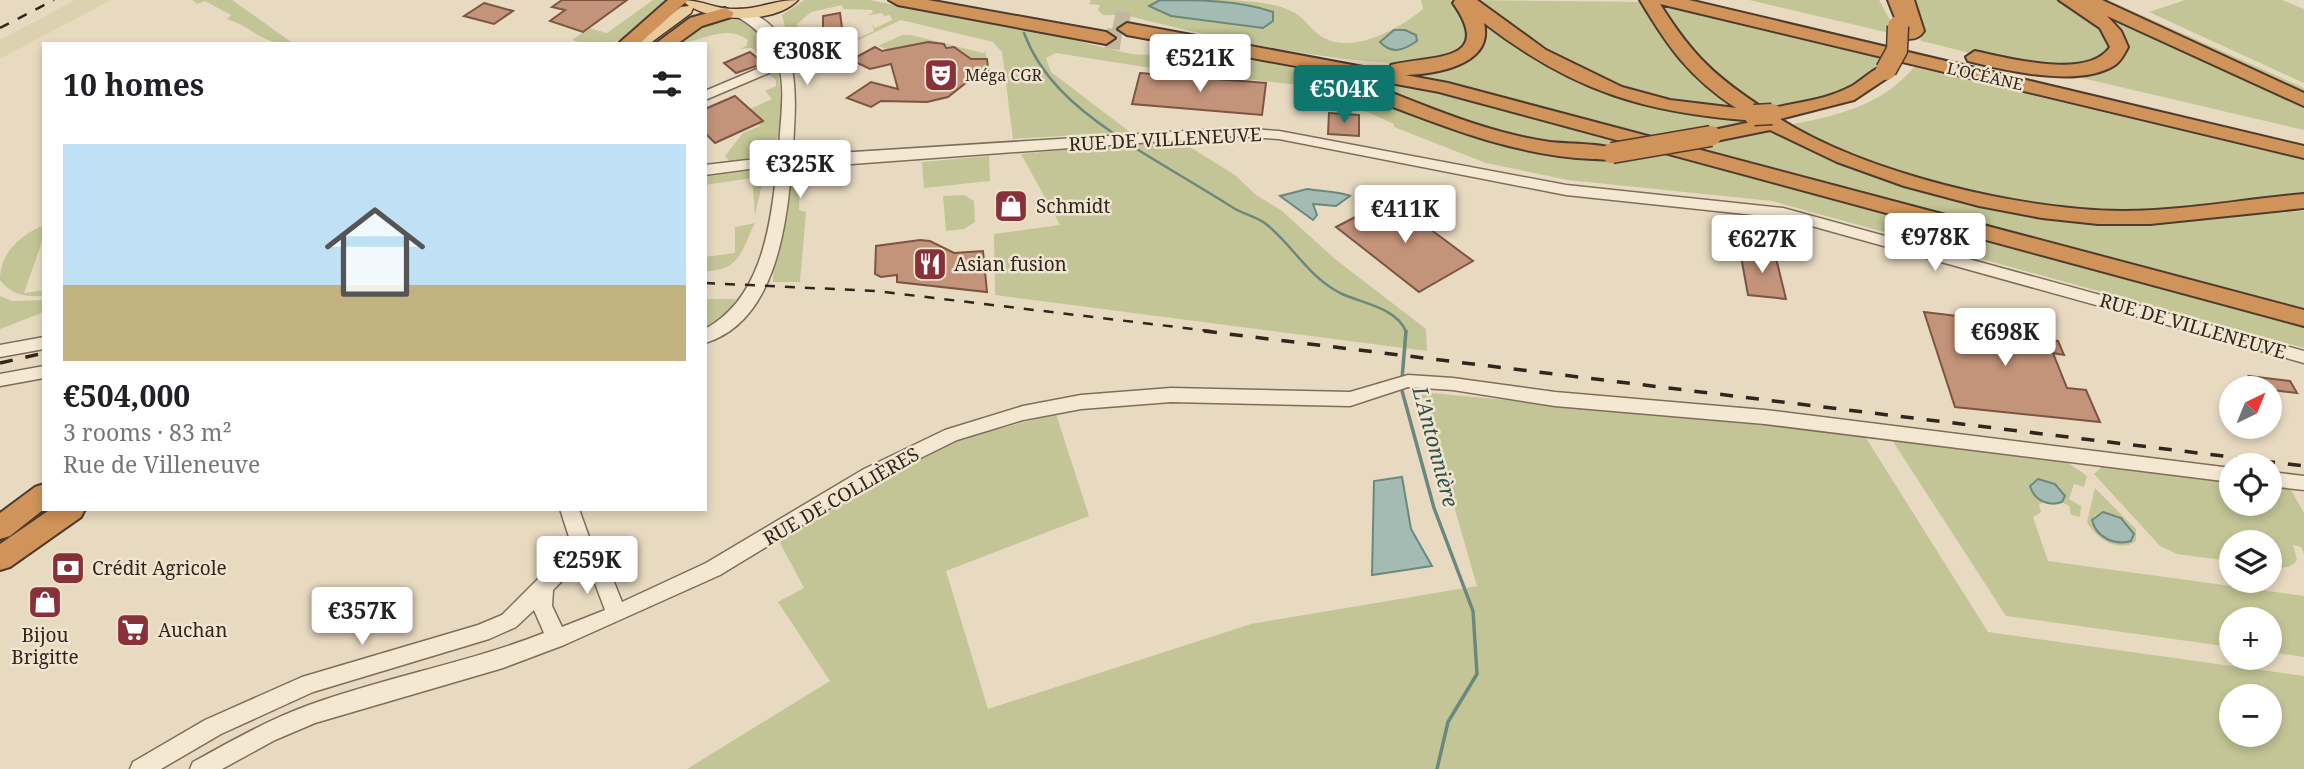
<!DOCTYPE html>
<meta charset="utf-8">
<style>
:root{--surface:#fff;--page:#f2f2f2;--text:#202124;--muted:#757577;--line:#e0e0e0;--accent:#0f766e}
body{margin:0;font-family:"Noto Serif",serif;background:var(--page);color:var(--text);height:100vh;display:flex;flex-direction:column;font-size:26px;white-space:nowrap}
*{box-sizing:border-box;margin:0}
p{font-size:23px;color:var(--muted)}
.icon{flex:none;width:38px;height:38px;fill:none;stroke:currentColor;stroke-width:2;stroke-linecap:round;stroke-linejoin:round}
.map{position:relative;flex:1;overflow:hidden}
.side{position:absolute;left:42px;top:42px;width:665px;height:469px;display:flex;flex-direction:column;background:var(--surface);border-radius:0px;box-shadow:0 4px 10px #0003}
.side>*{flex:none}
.needle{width:46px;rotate:43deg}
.tools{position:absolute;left:2219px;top:376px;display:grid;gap:14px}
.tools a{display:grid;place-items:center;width:63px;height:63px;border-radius:50%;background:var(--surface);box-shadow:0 4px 10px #0003;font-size:35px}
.price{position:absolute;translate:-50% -60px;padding:0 16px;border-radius:7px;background:#fff;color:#222;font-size:23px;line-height:46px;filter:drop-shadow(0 2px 4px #0008)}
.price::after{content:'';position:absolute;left:50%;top:42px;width:21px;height:16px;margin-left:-10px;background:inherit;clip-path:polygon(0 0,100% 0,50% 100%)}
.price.current{background:var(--accent);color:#fff}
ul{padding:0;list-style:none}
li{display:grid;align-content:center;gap:14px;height:371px;padding:0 21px}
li+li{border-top:2px solid var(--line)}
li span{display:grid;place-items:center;height:217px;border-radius:0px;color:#555}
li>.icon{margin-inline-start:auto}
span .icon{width:126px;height:126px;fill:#fffc;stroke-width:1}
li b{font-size:30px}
h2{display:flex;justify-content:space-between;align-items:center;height:84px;padding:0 21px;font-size:30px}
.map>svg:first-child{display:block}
.farmland{fill:#ddd2af}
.green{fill:#c3c596;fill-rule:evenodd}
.water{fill:#a3bbb2;stroke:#6b887f;stroke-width:2}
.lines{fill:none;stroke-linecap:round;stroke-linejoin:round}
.stream-far1{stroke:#6b887f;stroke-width:2.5}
.stream{stroke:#6b887f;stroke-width:3.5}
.building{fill:#c3937a;stroke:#7c5543;stroke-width:2}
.highway-tunnel{stroke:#c3b6a0;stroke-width:20;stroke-dasharray:20 10;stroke-linecap:butt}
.minor-casing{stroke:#806c5a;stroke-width:3}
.major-casing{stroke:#4e3b2e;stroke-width:3}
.highway-casing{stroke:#4e3b2e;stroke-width:4}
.minor{fill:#f4e8d3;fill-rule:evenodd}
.major{fill:#e9cb9c;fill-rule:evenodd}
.highway{fill:#d09359;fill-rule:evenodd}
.rail-far1{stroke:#31251d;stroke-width:2.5;stroke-dasharray:10 10;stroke-linecap:butt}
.rail{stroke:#31251d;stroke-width:3.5;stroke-dasharray:13 13;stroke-linecap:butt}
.highway-bridge-casing{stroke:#4e3b2e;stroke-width:23;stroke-linecap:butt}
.highway-bridge{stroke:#d09359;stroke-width:20}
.labels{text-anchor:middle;stroke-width:5;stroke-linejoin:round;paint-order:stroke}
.far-poi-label{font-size:16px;fill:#31251d;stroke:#f1e5d0;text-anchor:start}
.far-street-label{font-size:16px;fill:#31251d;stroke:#f1e5d0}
.street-label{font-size:19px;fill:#31251d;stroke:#f1e5d0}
.poi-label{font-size:19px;fill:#31251d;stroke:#f1e5d0;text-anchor:start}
.water-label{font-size:21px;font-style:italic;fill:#2e4f4b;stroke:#f1e5d0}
</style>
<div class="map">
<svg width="2304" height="769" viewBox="0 0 2304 769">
<rect width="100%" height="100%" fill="#e8dac1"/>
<path class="farmland" d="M75 0H111L0 59V40Z"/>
<path class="green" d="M192 0H232L294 44C259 44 257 29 227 19L231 15 205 1 197 4Z
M653 0H673C638 28 620 55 572 40L589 28 607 33Z
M804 0H869L1048 34 1131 54 1240 59 1277 64 1311 73 1478 138 1545 154 1577 157 1662 149 2304 326V348L1772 201 1568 180 1486 163 1394 127V124L1309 86 1170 71 1056 53 1046 58 1051 72 1130 132 1013 139 1002 52 993 42 901 20 835 51 833 49 874 31 872 24 875 28 892 20 890 15 884 16 882 13 870 15V19L869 14 873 13 872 10 843 9 842 5 811 12 797 24 802 50 810 49 808 57 794 61 782 15Z
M1091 0H1160L1150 6 1222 3 1206 0C1232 0 1267 0 1291 11 1305 17 1311 31 1324 38 1354 54 1399 29 1423 9L1421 0H1451L1469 21 1467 40C1463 45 1457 52 1452 55 1405 83 1186 31 1129 16 1121 13 1112 16 1103 15L1098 10 1100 5 1089 4Z
M1469 0 1645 2 1748 111 1687 107 1587 78Z
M1749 0H1879L1893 25 1894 34Z
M1911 0H2060L2105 30 2111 43 2108 53C2053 81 1979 54 1921 41Z
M2100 0H2108L2304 88V94Z
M2185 0H2282L2304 9V83L2149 12Z
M1656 5 1888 60C1859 98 1809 102 1766 110 1717 77 1692 52 1656 5Z
M2085 5 2304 104V130L2069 75 2116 66 2128 46 2114 25Z
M1473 10 1549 66 1600 90 1766 122 1666 141 1408 74 1462 61Z
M723 19C735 19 750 19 759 29 781 51 787 116 775 144L746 159 730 162 725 156 743 133 760 126 758 123 763 121 750 109 772 99 765 91 776 86V80L769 74 744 82 775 68 752 48 740 49 746 46 748 40C723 22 700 44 673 44L703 23Z
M902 35H911L983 53 985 51 987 59H971L954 47 930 42 890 50 878 46Z
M1914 67 2304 160V197L2166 214 2015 205 1859 162 1788 125C1836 116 1882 106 1914 67Z
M1353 77 1464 99 1642 145 1559 150 1428 110Z
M1776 128 1929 190 2165 221 2304 211V308L1682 146Z
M1177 139 1235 175 1256 195 1281 210 1335 259 1426 329 1427 351 995 295 994 234 1060 225 1021 154Z
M989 156 990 181 924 188 922 162Z
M808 170 800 175 799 210 806 212 800 282H773L774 254 789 177 798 171Z
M748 171 760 174 763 180 755 215 752 178 705 185V177Z
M964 195 974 201 975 222 964 229 946 231 943 196Z
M755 223C741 250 741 271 705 271V257L735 253V227Z
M44 225V236L24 293 44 290 43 296C24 297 12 295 0 280 0 253 20 235 44 225Z
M0 296 12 301 44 300V312L0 329Z
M705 299H736L730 310 705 327Z
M1421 392 1765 424 1866 438 1988 632 2304 676V769H687L830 681 778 602 804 588 779 541 947 442 1056 414 1089 516 946 571 988 709 1251 624 1477 586ZM2231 696H2270V735H2231Z
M1892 440 2067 462 2087 476 2084 487 2074 484 2069 499 2081 506 2080 517 2071 515 2069 506 2062 502 2064 499 2038 479 2031 483 2037 498 2043 502 2039 505 2041 512 2033 517 2048 561 2304 596V657L2270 652V620H2231V647L2006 616Z
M2103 466 2231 481V504H2270V486L2290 488 2304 513V554L2301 547 2293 545 2297 560C2290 570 2280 568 2270 566V542H2231V561L2177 554 2160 546 2094 474Z
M2095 488 2136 529V541C2119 554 2095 538 2087 522ZM2103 512 2121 518 2134 534 2131 541 2115 542 2101 535 2094 516Z"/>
<path class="water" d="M1160 0C1195 0 1240 0 1273 12V21L1263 28 1171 16 1149 6Z
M1394 30H1405L1416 35 1417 41C1404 50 1392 55 1380 42Z
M1307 189C1318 191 1342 192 1350 196L1336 206 1313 204 1317 215 1313 220 1280 196Z
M1402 477 1411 529 1432 566 1372 575 1374 481Z
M2038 479 2055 484 2065 496 2062 502C2048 507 2034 500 2030 486Z
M2103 512 2121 518 2134 534 2131 541C2114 546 2096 537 2092 520Z"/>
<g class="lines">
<path class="stream-far1" d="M1024 33C1041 78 1075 107 1113 133
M1127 143C1162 165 1197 185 1232 207 1242 214 1256 216 1266 224 1293 245 1307 276 1340 293 1361 303 1398 308 1406 332"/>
<path class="stream" d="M1402 379 1406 331
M1401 387 1434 508 1473 611 1477 674 1448 722 1437 769"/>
</g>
<path class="building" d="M562 0H627L583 32 550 21 565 10 552 7Z
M484 3 513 11 494 24 464 16Z
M840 13 843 35 832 37 831 33 823 34V16Z
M928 42 944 44 946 48 954 47 971 59H987L989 76 972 78 948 97 927 102 881 101 871 107 847 98 871 82 898 89 891 64 870 69 851 60 875 47 882 51Z
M750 52 762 62 759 65 736 73 724 63Z
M1140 73 1266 83 1262 115 1132 104Z
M735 96 763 121 715 143 705 133V109Z
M1329 113 1359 115V136L1328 134Z
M1390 199 1430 229 1473 261 1419 292 1336 227Z
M920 240 930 241 954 253 983 251 987 292 897 282V275L881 277 875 274 876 246Z
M1740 251 1775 254 1786 299 1748 295Z
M1924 312 2041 326 2047 340 2058 341 2064 355 2053 353 2067 388 2086 390 2100 422 1955 407Z
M2249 376 2290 381 2297 393 2256 388Z"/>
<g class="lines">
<path class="highway-tunnel" d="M1114 20 1129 23
M1106 38 1121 40"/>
<g class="minor-casing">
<path id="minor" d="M741 9C803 27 796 96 793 147L806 155 1234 128 1279 131 1566 185 1783 208 2304 351V363L1783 218 1566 195 1279 139 1234 136 838 165H803L800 169 791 172C786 231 773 323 705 343V329C759 300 770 232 776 176L757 168 705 175V165L756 159 762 151 779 146C783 89 793 49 736 16V10ZM785 154 791 157 789 163 777 166 770 164 772 157Z
M764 66 771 70 769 73 705 100V91Z
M44 337V349L0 357V345Z
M44 366V378L0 386V374Z
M1408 375 1453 378 1555 392 1765 410 2231 468V482L1765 424 1555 406 1453 390 1408 387 1350 406 1171 402 1081 409 1023 420 957 440 878 479 720 575 564 645 503 668 315 723 275 740 222 769H190L193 762C231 741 268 720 309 705 386 677 467 663 544 633L534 610 516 627 489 639 313 692 221 734 161 769H130L133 762 205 720 302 677 478 625 502 615 564 553 569 537 560 509H579L589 537 584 553 608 567 622 602 706 563 864 469 945 430 1023 406 1081 395 1171 388 1350 392ZM575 568 593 578 605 610 562 627 552 606 553 590Z
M2270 472 2304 476V490L2270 486Z"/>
</g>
<g class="major-casing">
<path id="major" d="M682 0C702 0 717 10 737 9 758 9 776 0 798 0 776 23 719 22 693 8L691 13 649 44H630L681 7 689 6Z"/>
</g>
<g class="highway-casing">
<path id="highway" d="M668 0H688L639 44H618Z
M889 0H928L1106 32 1115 38 1106 44 898 5Z
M1455 0H1477L1546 50 1622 87 1670 100 1736 108C1689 77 1668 47 1640 0H1689L2304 146V158L1660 4C1692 55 1715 77 1766 110 1795 102 1823 101 1850 87 1864 80 1877 62 1893 66L1896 70 1893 74 1854 100 1780 119C1867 174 2020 210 2123 211 2184 211 2244 199 2304 194V208L2150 224H2098L2042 218 1979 206 1904 186 1837 162 1770 130 1711 142 1704 140 1701 136 1704 132 1756 121C1645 113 1574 92 1484 23 1494 65 1436 74 1405 75L1448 83 2304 310V326L1439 92 1342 74C1410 98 1478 132 1550 142 1565 144 1616 143 1622 153 1616 162 1603 159 1593 159 1498 155 1412 112 1324 81L1321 77 1328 72 1127 35 1118 29 1127 23 1390 72 1391 65C1430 55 1496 64 1453 3Z
M1888 0H1914L1924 31C1919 39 1912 40 1903 38Z
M2059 0H2102L2304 93V106L2107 16 2121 31 2128 47C2125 53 2121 61 2115 65 2080 88 2007 71 1968 61L1966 57 1975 51C2008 58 2088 80 2110 47L2100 28Z
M725 8 734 13 731 17 702 26 677 44H655L690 18Z
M44 484V509L10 536 0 539V513L35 487Z
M51 509H85L81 517 10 567 0 570V544Z"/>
</g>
<use href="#minor" class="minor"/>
<use href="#major" class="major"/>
<use href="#highway" class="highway"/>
<path class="rail-far1" d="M0 28 54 0
M705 283 876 291 1218 332"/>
<path class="rail" d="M1204 331 2304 466
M0 363 44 353"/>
<g class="highway-bridge-casing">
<path id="highway-bridge" d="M1886 70 1897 50 1898 26
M1754 115 1772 114
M1612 153 1711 136"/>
</g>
<use href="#highway-bridge" class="highway-bridge"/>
</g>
<defs>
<g id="theatre-square" transform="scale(1.75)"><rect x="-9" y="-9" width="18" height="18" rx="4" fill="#893138" stroke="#f1e5d0"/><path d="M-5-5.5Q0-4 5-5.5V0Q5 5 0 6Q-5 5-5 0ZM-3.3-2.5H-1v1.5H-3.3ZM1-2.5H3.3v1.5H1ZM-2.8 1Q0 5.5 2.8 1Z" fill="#fff"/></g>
<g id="shop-square" transform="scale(1.75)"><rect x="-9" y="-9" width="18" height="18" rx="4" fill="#893138" stroke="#f1e5d0"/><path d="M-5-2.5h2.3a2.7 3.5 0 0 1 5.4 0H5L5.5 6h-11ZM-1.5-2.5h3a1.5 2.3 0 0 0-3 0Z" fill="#fff"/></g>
<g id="restaurant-square" transform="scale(1.75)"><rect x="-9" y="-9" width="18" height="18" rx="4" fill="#893138" stroke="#f1e5d0"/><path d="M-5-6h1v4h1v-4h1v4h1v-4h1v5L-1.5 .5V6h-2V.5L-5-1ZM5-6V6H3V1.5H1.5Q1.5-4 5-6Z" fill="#fff"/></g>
<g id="bank-square" transform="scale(1.75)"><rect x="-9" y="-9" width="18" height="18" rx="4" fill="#893138" stroke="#f1e5d0"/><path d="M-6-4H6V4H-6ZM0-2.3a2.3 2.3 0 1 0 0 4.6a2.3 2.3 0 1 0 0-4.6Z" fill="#fff"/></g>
<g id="supermarket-square" transform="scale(1.75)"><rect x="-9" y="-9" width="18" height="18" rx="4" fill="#893138" stroke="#f1e5d0"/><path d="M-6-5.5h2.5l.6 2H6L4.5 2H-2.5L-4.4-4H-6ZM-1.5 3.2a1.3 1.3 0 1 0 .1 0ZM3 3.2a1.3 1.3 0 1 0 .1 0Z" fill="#fff"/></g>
</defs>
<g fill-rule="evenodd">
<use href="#theatre-square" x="941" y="75"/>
<use href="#shop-square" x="1011" y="206"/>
<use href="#restaurant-square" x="930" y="264"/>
<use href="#bank-square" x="68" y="568"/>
<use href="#shop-square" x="45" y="602"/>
<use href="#supermarket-square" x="133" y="630"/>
</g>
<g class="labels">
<g class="far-poi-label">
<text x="965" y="81">Méga CGR</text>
</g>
<g class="far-street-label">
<text transform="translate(1985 76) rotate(13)" y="6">L’OCÉANE</text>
</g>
<g class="street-label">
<text transform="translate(1165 139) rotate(-3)" y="7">RUE DE VILLENEUVE</text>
<text transform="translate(2193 326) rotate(16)" y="7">RUE DE VILLENEUVE</text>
<text transform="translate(841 496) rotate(-30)" y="7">RUE DE COLLIÈRES</text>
</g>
<g class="poi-label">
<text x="1036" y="213">Schmidt</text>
<text x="954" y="271">Asian fusion</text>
<text x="92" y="575">Crédit Agricole</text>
<text x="158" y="637">Auchan</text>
<text x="45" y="642" text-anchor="middle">Bijou<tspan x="45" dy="22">Brigitte</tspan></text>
</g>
<g class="water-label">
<text transform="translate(1435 447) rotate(75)" y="7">L'Antonnière</text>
</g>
</g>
</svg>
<div class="tools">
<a><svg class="needle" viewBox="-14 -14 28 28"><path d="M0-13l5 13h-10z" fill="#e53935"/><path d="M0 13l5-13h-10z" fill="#757577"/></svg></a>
<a><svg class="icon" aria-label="locate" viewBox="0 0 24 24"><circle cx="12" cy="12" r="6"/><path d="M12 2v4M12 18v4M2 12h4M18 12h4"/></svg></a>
<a><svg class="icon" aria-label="layers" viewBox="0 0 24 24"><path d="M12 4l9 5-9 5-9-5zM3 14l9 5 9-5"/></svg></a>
<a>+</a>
<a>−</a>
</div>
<b class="price" style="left:807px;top:87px">€308K</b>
<b class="price" style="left:1200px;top:94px">€521K</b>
<b class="price current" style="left:1344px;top:125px">€504K</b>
<b class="price" style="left:800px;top:200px">€325K</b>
<b class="price" style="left:1405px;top:245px">€411K</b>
<b class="price" style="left:1935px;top:273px">€978K</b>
<b class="price" style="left:1762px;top:275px">€627K</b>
<b class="price" style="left:2005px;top:368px">€698K</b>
<b class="price" style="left:587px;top:596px">€259K</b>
<b class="price" style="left:362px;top:647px">€357K</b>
<section class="side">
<h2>10 homes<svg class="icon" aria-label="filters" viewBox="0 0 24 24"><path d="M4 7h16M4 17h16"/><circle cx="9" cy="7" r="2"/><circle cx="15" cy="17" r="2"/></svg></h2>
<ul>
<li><span style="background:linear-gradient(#bfe0f5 65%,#c2b280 0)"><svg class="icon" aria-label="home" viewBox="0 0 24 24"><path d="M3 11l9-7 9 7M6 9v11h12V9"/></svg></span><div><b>€504,000</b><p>3 rooms · 83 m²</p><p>Rue de Villeneuve</p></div></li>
</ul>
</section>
</div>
